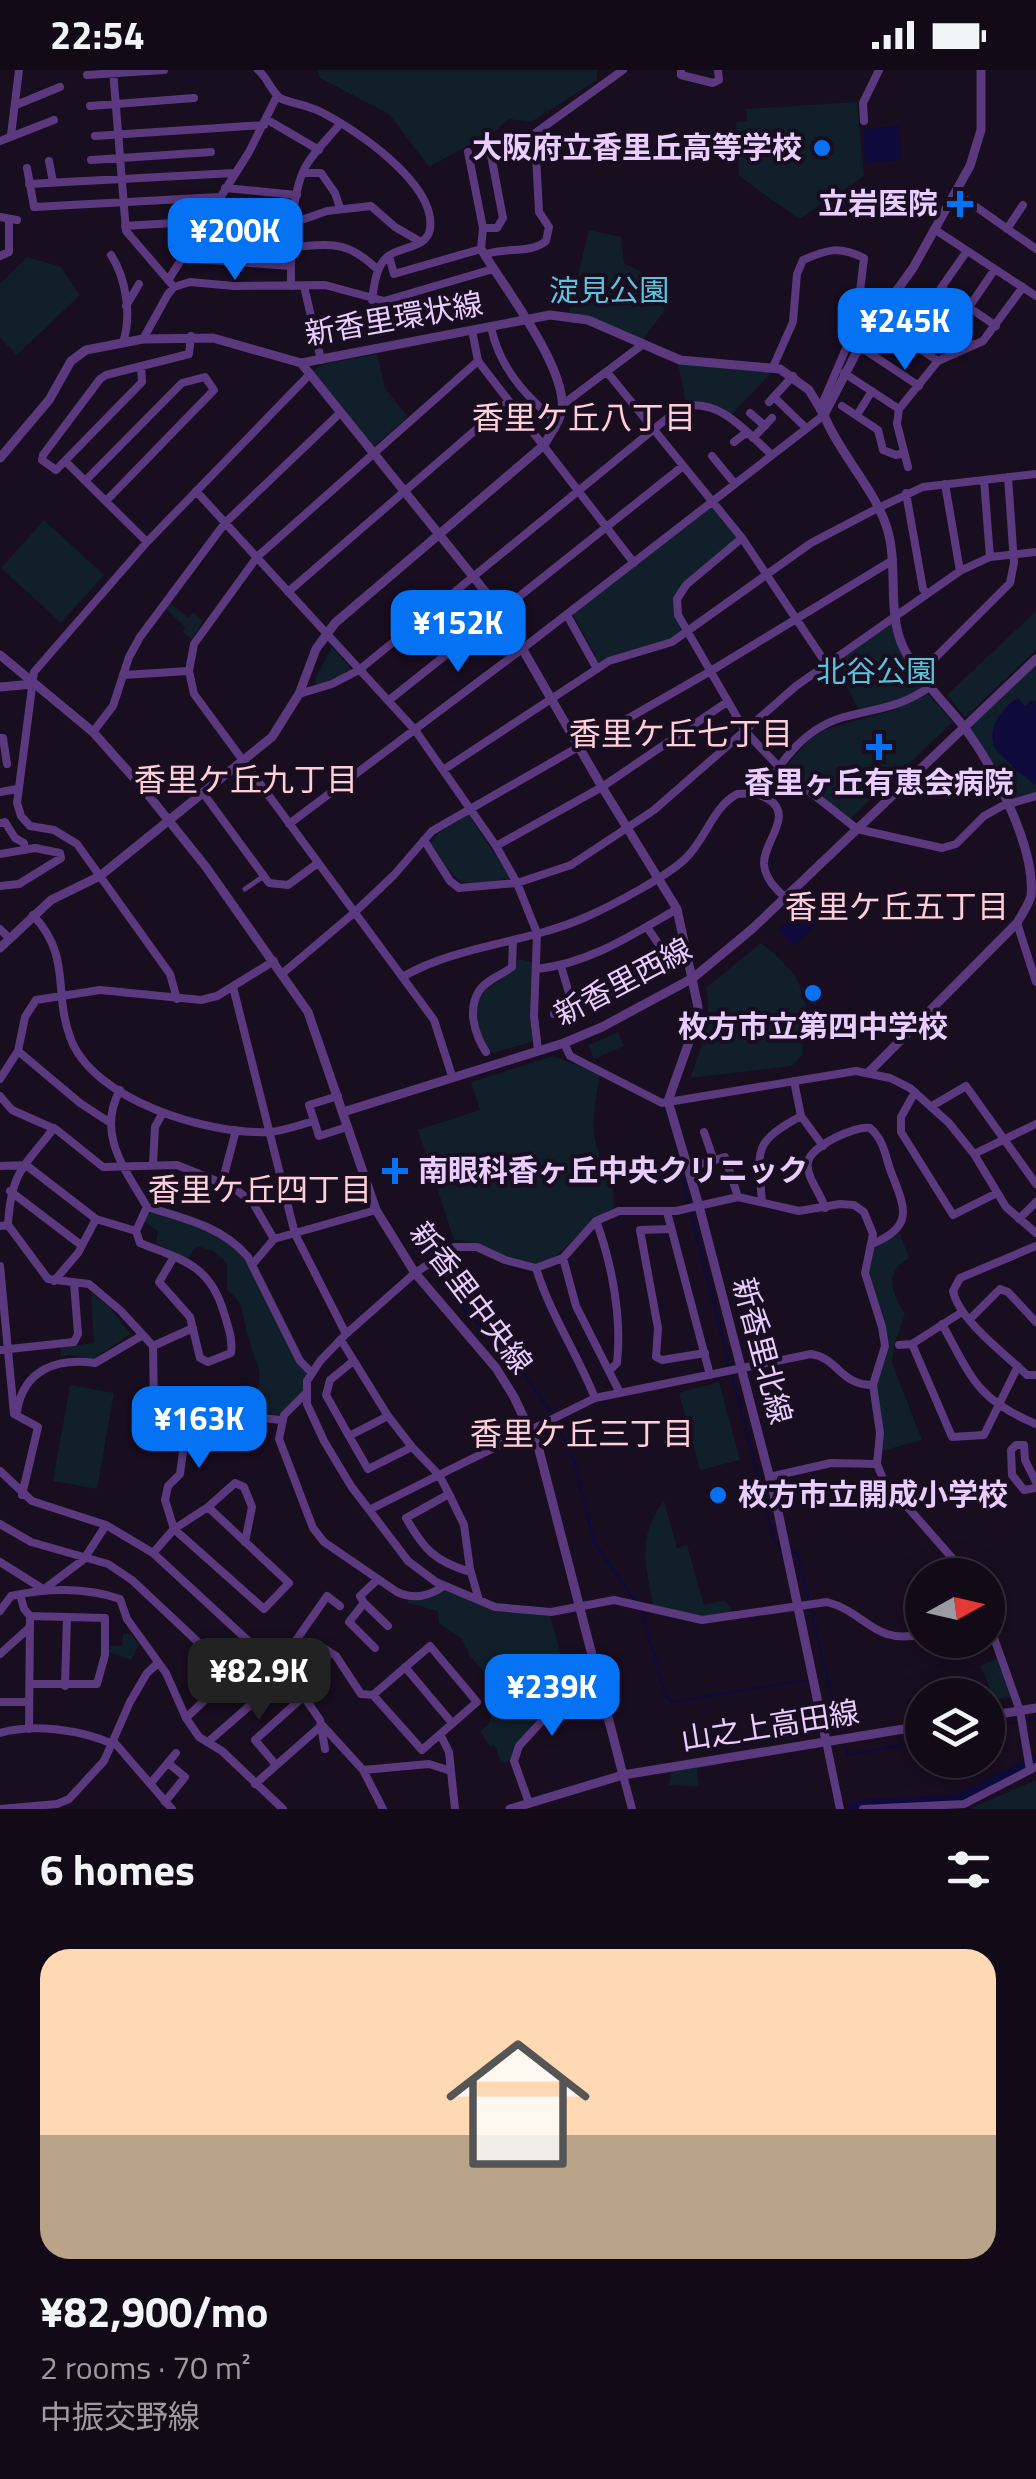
<!DOCTYPE html>
<meta charset="utf-8">
<style>
:root{--surface:#130a18;--page:#201825;--text:#f1f3f6;--muted:#9d9aa2;--line:#322b37;--accent:#0571f3}
body{margin:0;font-family:"Titillium Web","Noto Sans JP",sans-serif;background:var(--page);color:var(--text);height:100vh;display:flex;flex-direction:column;font-size:38px;white-space:nowrap}
*{box-sizing:border-box;margin:0}
p{font-size:32px;color:var(--muted)}
.icon{flex:none;width:55px;height:55px;fill:none;stroke:currentColor;stroke-width:2;stroke-linecap:round;stroke-linejoin:round}
.map{position:relative;height:1739px;overflow:hidden}
.drawer{display:flex;flex-direction:column;background:var(--surface);flex:1}
.drawer>*{flex:none}
.needle{width:65px;rotate:82deg}
.fabs{position:absolute;left:905px;top:1488px;display:grid;gap:20px}
.fabs a{display:grid;place-items:center;width:100px;height:100px;border-radius:50%;background:var(--surface);box-shadow:0 5px 25px #0003,0 0 0 2px var(--line);font-size:50px}
.price{position:absolute;translate:-50% -85px;padding:0 22px;border-radius:20px;background:var(--accent);color:#fff;font-size:32px;line-height:65px;filter:drop-shadow(0 2px 5px #0008)}
.price::after{content:'';position:absolute;left:50%;top:60px;width:30px;height:22px;margin-left:-15px;background:inherit;clip-path:polygon(0 0,100% 0,50% 100%)}
.price.active{background:#222;color:#fff}
ul{padding:0;list-style:none}
li{display:grid;align-content:center;gap:20px;height:530px;padding:0 40px}
li+li{border-top:2px solid var(--line)}
li span{display:grid;place-items:center;height:310px;border-radius:30px;color:#555}
li>.icon{margin-inline-start:auto}
span .icon{width:180px;height:180px;fill:#fffc;stroke-width:1}
li b{font-size:42px}
h2{display:flex;justify-content:space-between;align-items:center;height:120px;padding:0 40px;font-size:42px}
.status{display:flex;justify-content:space-between;align-items:center;height:70px;padding:0 50px;background:var(--surface);direction:ltr}
.status svg{height:28px;fill:currentColor}
.map>svg:first-child{display:block}
.green{fill:#101f2a}
.water{fill:#0e0a3c}
.lines{fill:none;stroke-linecap:round;stroke-linejoin:round}
.stream{stroke:#0e0a3c;stroke-width:2.5}
.river{stroke:#0e0a3c;stroke-width:12}
.pedestrian{stroke:#5b397e;stroke-width:5}
.minor{stroke:#5b397e;stroke-width:8}
.tertiary{stroke:#5b397e;stroke-width:9}
.poi-dot{fill:#0571f3;stroke:#190d20;stroke-width:4}
.labels{text-anchor:middle;stroke-width:8;stroke-linejoin:round;paint-order:stroke}
.poi-label{font-size:30px;font-weight:bold;fill:#e9cdfe;stroke:#190d20;text-anchor:end}
.park-label{font-size:30px;fill:#5bc3dc;stroke:#190d20}
.street-label{font-size:30px;fill:#e9cdfe;stroke:#190d20}
.neighbourhood-label{font-size:32px;fill:#fecfd8;stroke:#190d20}
</style>
<div class="status"><b>22:54</b><svg viewBox="0 0 49 12"><path d="M0 12V9h3v3zM5 12V6h3v6zM10 12V3h3v9zM15 12V0h3v12zM26 1h20v11H26zM47 4h2v5h-2z"/></svg></div>
<div class="map">
<svg width="1036" height="1739" viewBox="0 0 1036 1739">
<rect width="100%" height="100%" fill="#190d20"/>
<path class="green" d="M317 0H597V10L531 52 509 49 498 59 429 97 389 44 320 8Z
M857 32 864 106 799 149 739 106 736 52 747 51 746 39Z
M589 160 621 167 624 193 660 212 665 240 642 271 569 242Z
M27 187 61 197 80 225 17 285 0 268V214Z
M377 284 385 318 408 347 374 376 313 301 321 295Z
M678 293 774 300 731 345 704 332 686 333Z
M712 435 738 468 681 516 676 524 684 563 673 570 599 593 573 544Z
M44 450 104 505 61 553 1 498Z
M167 531 189 548 193 542 203 551 192 569 183 563 185 557 163 536Z
M1036 541V580L965 647 947 625Z
M895 548 896 562 927 615 912 626 860 642 834 592Z
M332 577 352 600 316 617 315 609Z
M1036 589V726L1012 733 964 657Z
M928 624 953 652 850 749 786 696 809 670 823 660 894 640Z
M468 744 511 808C457 817 461 819 431 773L438 764Z
M761 873C788 894 809 915 806 952 805 964 802 973 803 984L792 996 690 1008C701 979 713 950 706 918Z
M518 889 533 892 530 928 535 971 493 983C484 975 480 966 478 954 470 908 508 920 518 889Z
M618 962 624 976 594 989 588 975Z
M553 986 600 1004C597 1025 591 1048 595 1069 600 1097 616 1107 614 1138 580 1151 562 1197 529 1194 502 1192 487 1171 454 1170L418 1060 480 1040 471 1012Z
M148 1140C178 1149 209 1157 234 1176 256 1194 292 1273 308 1302L304 1322 282 1345 250 1342C267 1296 258 1305 247 1263 242 1244 244 1233 227 1220V1193L213 1181 197 1176 187 1189 156 1173 158 1161 144 1152Z
M899 1161 909 1188C882 1204 893 1223 905 1244L895 1272 892 1293 922 1370 882 1381 876 1316 888 1276 868 1203 874 1175 890 1169Z
M91 1222 109 1237 131 1264 93 1289 69 1285 61 1287V1277L94 1273Z
M719 1312 740 1390 700 1400 679 1323Z
M70 1315 114 1323 97 1419 53 1411Z
M664 1431 677 1478 687 1475 704 1535 725 1530 735 1544 702 1548 653 1536C646 1493 636 1468 664 1431Z
M444 1519 494 1541 550 1546 572 1624C545 1637 519 1663 510 1691L501 1693 495 1675 490 1676 480 1661 488 1655 495 1633 489 1626 496 1618 470 1586 462 1569 439 1553 438 1541 408 1533 407 1529Z
M123 1564H131L139 1575 131 1590 109 1582 110 1576H122Z
M998 1588 1011 1627 992 1631 988 1612 980 1596Z
M715 1690 716 1695 697 1699 699 1717 669 1715 672 1697Z
M1036 1710V1739H972L976 1736Z"/>
<path class="water" d="M899 56 902 90 865 93 863 59Z
M1018 628 1025 636 1031 631H1036V715C1028 710 997 684 994 676 987 657 1004 636 1018 628Z
M804 834 820 850 794 876 778 860Z"/>
<g class="lines">
<path class="stream" d="M679 1095 730 1298
M441 1214 525 1305 556 1350 575 1395 594 1472 636 1532
M732 1305 774 1470 782 1478
M789 1481 797 1483 809 1531
M641 1539 665 1625 672 1632 807 1610
M811 1539 841 1667
M988 1658 1036 1648
M844 1675 848 1685 922 1671"/>
<path class="river" d="M853 1739 866 1735 957 1731 1036 1691"/>
<path class="pedestrian" d="M245 819 264 806"/>
<path class="minor" d="M113 0 126 161 174 217
M258 0C268 8 272 24 282 29 294 34 307 35 319 41 354 58 437 114 430 159 427 179 399 176 387 187 376 197 374 215 372 230
M681 0V5L713 13 719 10 718 0
M87 5 164 0
M16 35 60 17
M90 36 194 28
M266 49 319 80
M864 51 863 33 879 0
M11 65 19 0
M95 66 264 55
M0 71 54 50
M91 90 211 82
M49 91 53 112
M27 98 34 137 219 127
M303 103H321L335 123 340 138
M29 114 234 103
M225 118 297 125
M955 122 1036 179
M0 147 17 150
M293 153 327 141 371 136 395 157 421 172
M125 156 206 151
M483 158H497L503 148 489 75
M201 159 293 160
M934 159 1036 226
M1007 159 1023 135
M291 177C333 174 347 170 378 200
M967 181 941 218 996 256
M111 185C126 208 132 246 123 272
M485 185C504 176 529 185 546 171L549 157 539 142 536 85 531 66 623 0
M0 186 9 182V149
M389 186 394 204 481 179 483 158 468 82
M183 188 291 196
M169 209 249 82 277 26
M291 216C291 182 289 119 309 91 318 78 330 66 340 54
M304 216 321 290
M894 224 973 275
M126 236 139 214
M969 237 995 199
M876 249 938 291
M491 257C499 297 525 327 558 352
M472 260 478 291 634 493
M143 269 168 224 174 217 190 212 234 216 325 215 384 231 493 199
M859 276 919 316
M141 296 142 312 56 400 42 390 43 385 100 309 106 305 189 284 191 266
M773 297 793 252 797 204 803 190C828 179 839 176 864 188L856 255 820 339
M607 302 742 468 686 515 677 529 678 545 745 661 780 698 857 759 942 778 956 774 984 746 1002 736 1036 726
M844 303 899 339 938 291 983 271 1023 217
M774 327 806 358
M769 332 793 306
M562 335 642 275
M842 336 878 360 883 380 896 385 904 383
M899 339 897 354 908 397
M750 343 765 356
M857 345 872 321
M753 368 772 348
M734 372 747 362
M712 386 735 414
M65 391 147 472
M984 410 990 487
M85 411 182 313 205 307 214 320 106 431
M945 414 960 501
M196 421 415 660 496 776 517 813 537 863 534 946 538 980
M906 423 923 519 927 524
M742 468 827 595
M288 522 509 331
M567 545 597 599
M920 603 1010 513 1014 493 1008 407
M123 605 189 601
M299 624 332 614 359 600 681 337C720 327 746 362 772 385
M388 631 683 396
M93 662 113 636 129 587 140 567 225 453 340 343
M0 668H3L7 694
M443 700 609 591 672 572 811 473 878 438 923 417 1036 404
M0 722 17 719
M203 723 269 813 288 815 318 793
M761 726C780 692 804 658 844 647 878 638 900 638 931 616
M0 753 5 752 15 768 24 773 25 780
M289 754 522 579 824 345
M424 770 450 811 459 818 517 813 571 795 654 740 796 616 960 501 990 487 1036 482
M496 776 602 717 727 632
M0 784 35 778 60 783 61 788 19 814 0 816
M33 845C72 887 53 920 70 967 92 1030 208 1065 269 1062 284 1061 299 1055 314 1051
M1017 853 1036 912
M0 859 10 869
M561 896 573 937
M537 899C590 893 632 865 677 839
M283 903 355 842 394 805 432 761 709 602 893 490
M404 906C459 875 527 873 586 847 611 836 666 807 685 789 706 769 712 738 737 724 748 723 758 723 768 729 795 745 763 772 764 794 765 808 774 818 785 827
M233 917 295 1164 346 1264
M177 929 170 904 77 774 54 760 30 756 21 746 17 733 34 602 147 472 309 305
M554 944 620 918 668 888 647 857
M564 973 570 986 662 1033 856 1001 890 1008 910 1018 949 1053 974 1084 1006 1137 1036 1163
M18 981 80 1033 109 1052
M486 982C475 965 467 940 479 921 486 910 502 905 512 897L513 871
M452 1006 434 950 194 624 189 601 194 574 257 487 478 291
M0 1009 18 981 25 947 36 930 100 920 201 930 217 926 274 891
M794 1011 801 1046 823 1076
M120 1020C96 1064 125 1099 147 1137 184 1148 223 1157 248 1187L300 1291 311 1302
M915 1022 901 1047V1062L953 1145 995 1124
M0 1026 12 1040 57 1060 103 1097 177 1095 234 1118 253 1133 274 1169
M338 1026 309 1035 319 1066 347 1057
M932 1036 966 1016 1036 1114
M704 1062 714 1091
M974 1084 1036 1054
M153 1094 155 1057 162 1044
M0 1096 26 1095 96 1149 136 1161 140 1173C183 1190 210 1195 224 1243 228 1257 233 1269 231 1283L208 1292 200 1288 190 1247 159 1212 174 1187
M687 1098 725 1087 738 1127
M222 1113 236 1060
M10 1121 81 1175
M762 1132C758 1079 752 1073 801 1046
M825 1138C821 1123 805 1106 808 1092 811 1076 856 1055 870 1058 884 1070 885 1085 891 1102 905 1138 915 1156 872 1174
M667 1142 710 1305
M1019 1149 1036 1132
M596 1151C612 1193 622 1249 617 1293L609 1301
M8 1155C11 1102 23 1098 54 1058
M0 1156 8 1155 48 1209 89 1214 121 1241 153 1276 154 1337
M671 1159 640 1160 658 1258 656 1287 662 1290 705 1283
M136 1161 147 1137
M1036 1176 960 1208 953 1221C959 1250 1005 1284 1027 1305H1036
M563 1188 576 1236 620 1323
M252 1195 274 1169 376 1140
M0 1196 14 1344 38 1357 22 1425
M536 1198C550 1244 577 1283 595 1328L811 1284C838 1288 840 1315 873 1315
M54 1211 78 1183 96 1149
M970 1249 1000 1219 1008 1222 1036 1252
M942 1254C972 1308 976 1329 1036 1354
M341 1270 388 1346 412 1377
M912 1274 952 1367 984 1365 1018 1296
M899 1275 912 1274 962 1242
M153 1276 193 1258
M0 1280 74 1272 78 1264 74 1213
M306 1323 284 1345 279 1369 313 1458 324 1472 397 1522C415 1530 429 1526 444 1516
M17 1341C24 1299 57 1288 95 1293L143 1265
M388 1346 349 1366 368 1399 412 1377 439 1405 595 1328
M349 1366 326 1325 330 1310 352 1292
M0 1401 32 1431 106 1455 153 1483 295 1614 320 1650 325 1679
M769 1407 831 1393 877 1394
M1036 1412 1025 1390 1024 1375H1016L1011 1380 1012 1405 1024 1420 1036 1418
M449 1424 464 1455 470 1499 479 1530
M208 1437 174 1459 165 1430 168 1416 180 1404 186 1360 151 1354 154 1337 281 1350
M369 1440 439 1405 449 1424 406 1448C424 1480 435 1491 470 1502
M0 1454 31 1472 108 1494 132 1510 232 1604
M153 1483 174 1459 264 1539 289 1513 208 1437 235 1413 244 1417 252 1437 245 1472
M0 1492 43 1519
M47 1517 84 1489 106 1455
M20 1524 24 1539 30 1546 29 1659
M364 1533 388 1556
M0 1541 11 1526C46 1518 86 1517 120 1529L127 1549 166 1603 186 1648 199 1667 222 1681 283 1739
M988 1551 1020 1641 1030 1700
M922 1564C874 1576 866 1542 827 1532L702 1550 614 1530 551 1542 495 1537 436 1512 408 1491 351 1416 324 1371 307 1334V1311L320 1291 346 1264 415 1203 454 1177H477L505 1190 536 1198 563 1188 596 1151 619 1141H676L738 1127 799 1141 840 1134 854 1135 864 1142 873 1164 865 1203 882 1257 885 1276 873 1315 880 1363 877 1394 883 1409 967 1505
M430 1576 477 1632 422 1680 373 1625Z
M375 1578 349 1552 364 1533 360 1526 378 1509
M325 1579 336 1586 361 1624 373 1625
M0 1584 29 1558
M278 1596 327 1526 340 1536
M405 1597 452 1653
M30 1614H97L105 1585V1548L30 1546
M65 1616 67 1547
M0 1632H29
M186 1648 259 1579
M322 1655 363 1700 383 1739
M0 1663C34 1653 81 1660 113 1674
M440 1664 449 1682 455 1739
M826 1671 840 1739
M114 1672 172 1739
M208 1672 286 1604
M276 1695 255 1670 303 1627
M363 1700 429 1694 451 1701
M623 1705 632 1739
M150 1714 176 1683
M255 1714 322 1655
M165 1732 185 1707 168 1693
M529 1733 514 1691 519 1676 549 1643 563 1632 601 1620
M0 1739 57 1734 69 1729 104 1691 130 1632 147 1603 158 1593
M863 1739 964 1734 1036 1697"/>
<path class="tertiary" d="M301 293 500 540 602 717 677 839 698 937 695 955 668 1031 699 1136 776 1432 826 1671
M0 388 49 330 71 291 86 280 143 269 213 268 301 293 550 245 588 250 680 290 780 299 809 320 824 345
M0 585 93 662 141 716 206 797 308 942 376 1140 415 1203 496 1298 514 1327 539 1380 623 1705
M0 617 33 614
M0 878 51 830 100 806 272 667 299 624 316 579 335 553 544 375C550 364 560 352 562 340 567 298 504 217 481 179
M869 1002 1017 853C1022 844 1028 836 1031 826 1036 776 990 690 960 652 941 629 918 606 904 579 886 543 899 497 887 458 875 419 840 385 824 345L867 262 913 198 970 96 981 60V0
M343 1042 564 973 602 957 693 908 752 859 1036 589
M988 1646 1036 1638
M510 1739 623 1705 922 1656"/>
</g>
<g class="poi-dot">
<circle cx="822" cy="78" r="10"/>
<path d="M955 119h10v10h10v10h-10v10h-10v-10h-10v-10h10z"/>
<path d="M874 662h10v10h10v10h-10v10h-10v-10h-10v-10h10z"/>
<circle cx="813" cy="923" r="10"/>
<path d="M390 1086h10v10h10v10h-10v10h-10v-10h-10v-10h10z"/>
<circle cx="718" cy="1425" r="10"/>
</g>
<g class="labels">
<g class="poi-label">
<text x="802" y="88">大阪府立香里丘高等学校</text>
<text x="938" y="144">立岩医院</text>
<text x="879" y="723" text-anchor="middle">香里ヶ丘有恵会病院</text>
<text x="813" y="967" text-anchor="middle">枚方市立第四中学校</text>
<text x="418" y="1111" text-anchor="start">南眼科香ヶ丘中央クリニック</text>
<text x="738" y="1435" text-anchor="start">枚方市立開成小学校</text>
</g>
<g class="park-label">
<text x="609" y="231">淀見公園</text>
<text x="876" y="612">北谷公園</text>
</g>
<g class="street-label">
<text transform="translate(394 249) rotate(-10)" y="10">新香里環状線</text>
<text transform="translate(623 912) rotate(-28)" y="10">新香里西線</text>
<text transform="translate(471 1228) rotate(53)" y="10">新香里中央線</text>
<text transform="translate(762 1281) rotate(75)" y="10">新香里北線</text>
<text transform="translate(770 1656) rotate(-9)" y="10">山之上高田線</text>
</g>
<g class="neighbourhood-label">
<text x="584" y="359">香里ケ丘八丁目</text>
<text x="681" y="675">香里ケ丘七丁目</text>
<text x="246" y="721">香里ケ丘九丁目</text>
<text x="897" y="848">香里ケ丘五丁目</text>
<text x="260" y="1131">香里ケ丘四丁目</text>
<text x="582" y="1375">香里ケ丘三丁目</text>
</g>
</g>
</svg>
<div class="fabs">
<a><svg class="needle" viewBox="-14 -14 28 28"><path d="M0-13l5 13h-10z" fill="#e53935"/><path d="M0 13l5-13h-10z" fill="#9d9aa2"/></svg></a>
<a><svg class="icon" aria-label="layers" viewBox="0 0 24 24"><path d="M12 4l9 5-9 5-9-5zM3 14l9 5 9-5"/></svg></a>
</div>
<b class="price" style="left:235px;top:213px">¥200K</b>
<b class="price" style="left:905px;top:303px">¥245K</b>
<b class="price" style="left:458px;top:605px">¥152K</b>
<b class="price" style="left:199px;top:1401px">¥163K</b>
<b class="price active" style="left:259px;top:1653px">¥82.9K</b>
<b class="price" style="left:552px;top:1669px">¥239K</b>
</div>
<section class="drawer">
<h2>6 homes<svg class="icon" aria-label="filters" viewBox="0 0 24 24"><path d="M4 7h16M4 17h16"/><circle cx="9" cy="7" r="2"/><circle cx="15" cy="17" r="2"/></svg></h2>
<ul>
<li><span style="background:linear-gradient(#ffd9b3 60%,#b9a48a 0)"><svg class="icon" aria-label="home" viewBox="0 0 24 24"><path d="M3 11l9-7 9 7M6 9v11h12V9"/></svg></span><div><b>¥82,900/mo</b><p>2 rooms · 70 m²</p><p>中振交野線</p></div></li>
</ul>
</section>
